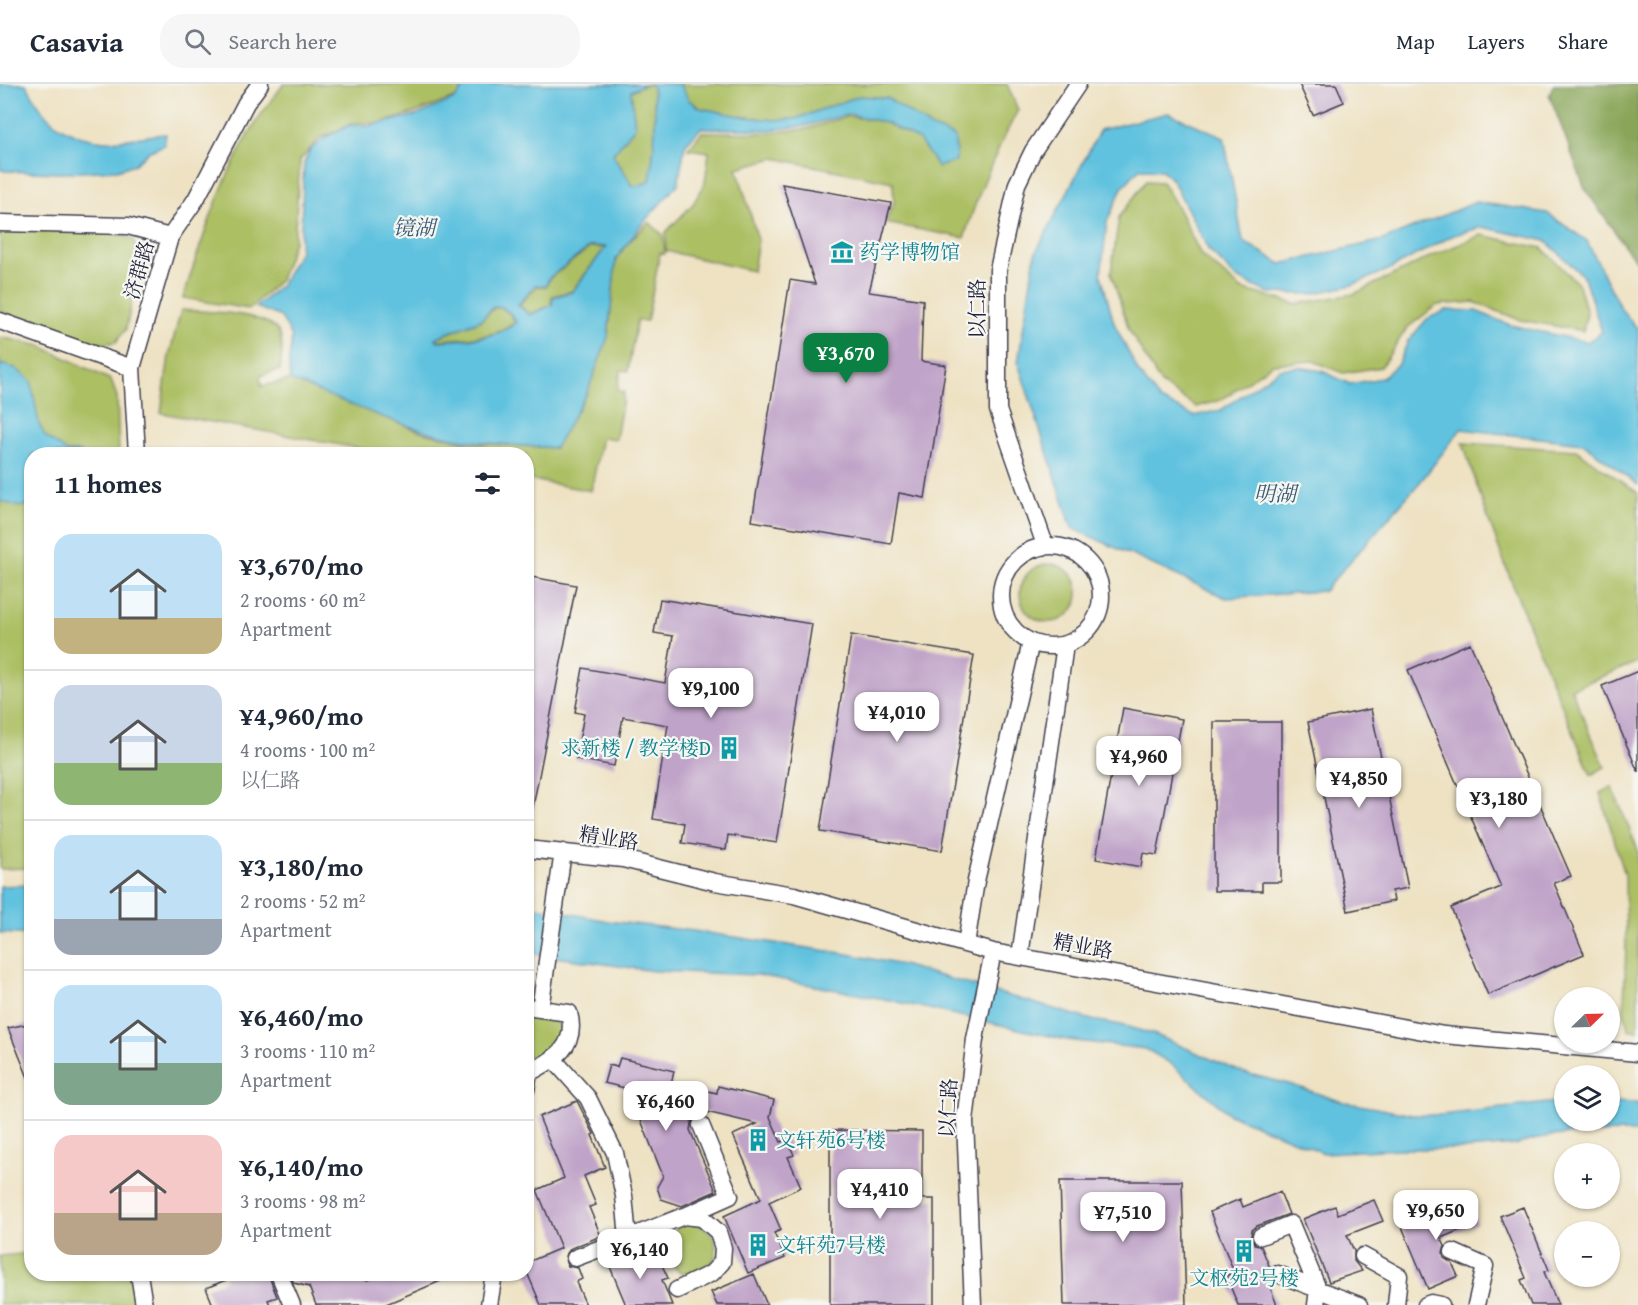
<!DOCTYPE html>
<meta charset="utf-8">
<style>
:root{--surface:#fff;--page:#f6f6f7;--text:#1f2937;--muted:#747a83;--line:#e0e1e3;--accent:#0b8043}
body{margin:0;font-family:"Gentium Book Plus","Noto Serif SC",serif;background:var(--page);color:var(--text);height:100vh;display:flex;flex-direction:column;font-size:22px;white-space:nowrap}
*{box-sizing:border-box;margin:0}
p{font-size:20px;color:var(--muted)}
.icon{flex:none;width:33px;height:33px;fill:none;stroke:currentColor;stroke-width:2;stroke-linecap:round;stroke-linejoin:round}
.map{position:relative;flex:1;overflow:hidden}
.drawer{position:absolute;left:24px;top:363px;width:510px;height:834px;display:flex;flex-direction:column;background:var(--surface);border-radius:24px;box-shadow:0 2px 4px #0004}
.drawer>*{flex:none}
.needle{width:39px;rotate:67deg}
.controls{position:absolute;left:1554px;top:903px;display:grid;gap:12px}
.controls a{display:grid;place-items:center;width:66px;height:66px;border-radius:50%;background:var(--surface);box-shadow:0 2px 4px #0004;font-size:30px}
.price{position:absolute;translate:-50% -51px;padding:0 14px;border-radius:12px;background:#fff;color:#222;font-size:20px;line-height:39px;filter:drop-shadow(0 2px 3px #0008)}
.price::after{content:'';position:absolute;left:50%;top:36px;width:18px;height:14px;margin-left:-9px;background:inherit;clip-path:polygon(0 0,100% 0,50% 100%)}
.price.current{background:var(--accent);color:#fff}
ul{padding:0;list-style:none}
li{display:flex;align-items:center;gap:18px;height:150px;padding:0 30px}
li+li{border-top:2px solid var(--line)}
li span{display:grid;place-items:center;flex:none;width:168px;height:120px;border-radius:18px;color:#555}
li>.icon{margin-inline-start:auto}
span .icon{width:72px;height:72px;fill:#fffc;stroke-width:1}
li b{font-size:26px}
h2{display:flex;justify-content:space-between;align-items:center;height:72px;padding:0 30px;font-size:26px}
header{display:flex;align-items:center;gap:36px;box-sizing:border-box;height:84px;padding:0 30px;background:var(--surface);border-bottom:2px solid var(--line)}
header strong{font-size:28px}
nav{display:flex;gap:33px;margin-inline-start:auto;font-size:21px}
.search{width:420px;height:54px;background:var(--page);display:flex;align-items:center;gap:15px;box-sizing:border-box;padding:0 21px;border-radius:24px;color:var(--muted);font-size:22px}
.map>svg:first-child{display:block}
.green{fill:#acbf63;stroke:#67704f;stroke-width:1.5}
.forest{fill:#89a659;stroke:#56644a;stroke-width:1.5}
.water{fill:#60c2df;stroke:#41728d;stroke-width:1.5;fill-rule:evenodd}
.building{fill:#bfa3c8}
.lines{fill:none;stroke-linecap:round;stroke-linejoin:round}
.minor-casing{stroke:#413f4f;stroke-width:19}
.minor{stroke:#fff;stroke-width:16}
.labels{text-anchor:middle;stroke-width:4.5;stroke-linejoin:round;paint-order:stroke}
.culture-label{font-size:20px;fill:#0d838f;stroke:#f6f6f2;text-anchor:start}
.street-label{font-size:20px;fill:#22223b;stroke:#f6f6f2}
.water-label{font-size:21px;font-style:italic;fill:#385a74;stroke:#f6f6f2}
</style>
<header>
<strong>Casavia</strong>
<div class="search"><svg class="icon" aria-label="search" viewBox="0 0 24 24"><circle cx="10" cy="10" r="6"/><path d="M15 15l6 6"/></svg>Search here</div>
<nav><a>Map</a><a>Layers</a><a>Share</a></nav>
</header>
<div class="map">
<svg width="1638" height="1221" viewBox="0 0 1638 1221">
<rect width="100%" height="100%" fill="#f6f6f2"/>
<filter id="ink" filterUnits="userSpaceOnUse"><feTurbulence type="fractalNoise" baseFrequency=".0167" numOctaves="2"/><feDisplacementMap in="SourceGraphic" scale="12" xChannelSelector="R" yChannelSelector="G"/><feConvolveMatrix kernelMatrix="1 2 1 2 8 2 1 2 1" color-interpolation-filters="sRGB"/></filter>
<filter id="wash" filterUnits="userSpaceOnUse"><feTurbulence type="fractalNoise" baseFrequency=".008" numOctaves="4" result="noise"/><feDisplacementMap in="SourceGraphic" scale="24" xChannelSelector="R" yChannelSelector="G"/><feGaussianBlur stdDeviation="1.35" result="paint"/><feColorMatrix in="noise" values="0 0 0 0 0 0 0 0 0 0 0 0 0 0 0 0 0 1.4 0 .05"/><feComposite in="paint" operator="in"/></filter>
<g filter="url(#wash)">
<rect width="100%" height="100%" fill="#eee2c3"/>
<path class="green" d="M284 0H466L457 13 417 28 381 39H353L320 54 300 76 294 157 280 196 249 225 183 214C207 139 232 61 284 0Z
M649 0 652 2C658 35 654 65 650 98L638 102 631 101C627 88 618 82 613 70L634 43 631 7 640 2Z
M680 0H1007L1018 26C995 68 978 109 964 154L885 139 894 119 893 98 774 74 737 84 758 156 753 187 666 167V148L693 120 705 99 709 68 688 65 702 48 766 49 807 45 848 32 884 38 920 56 938 83 954 53 932 44 887 14 859 12 795 35 775 36 745 33 700 24 689 16Z
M1146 97 1162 98 1178 124 1201 171 1241 205 1296 220 1354 210 1434 171 1481 151 1542 164 1579 201 1587 229 1583 247 1520 236 1474 218 1437 221 1407 244 1381 283 1343 289 1313 277 1272 280 1221 316 1196 323 1161 300 1129 246 1111 189 1119 133Z
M649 138 663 151 665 170 660 169 647 237 637 236 628 287 621 286 617 306 624 308 616 355 602 353 591 407 527 395 526 370H391L161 329 169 272 181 226C204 228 267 227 279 249 284 259 281 276 280 286L262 291 260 295 262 302 290 296 422 348 471 359 554 364 608 253 616 175 628 159Z
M0 146 112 148 133 155 140 178 126 245 116 258 97 261 0 228Z
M591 163 605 164 572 207 552 212 551 221 530 230 519 221 537 202 546 203 550 194Z
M494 224H502L510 230 515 238C497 255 462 254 438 256L436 254 481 236Z
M0 253 41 262 111 296 117 313 119 370H32L31 784 0 785Z
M1463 359 1576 366 1638 409V578L1571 605 1605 683 1591 691C1545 582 1498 472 1463 359Z
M1020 509a29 29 0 1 1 58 0a29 29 0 1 1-58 0Z
M1612 703 1638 766V947L1628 945 1624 926 1626 860 1625 791 1600 709Z
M527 931 551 933C570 952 557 962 540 975L527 972Z
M666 1165a25 25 0 1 1 50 0a25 25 0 1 1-50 0Z
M31 1169 32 1190H132L136 1221H0V1172Z"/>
<path class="forest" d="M1554 0H1638V178L1629 168 1585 105 1549 10Z"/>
<path class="water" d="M0 0H26C43 30 49 41 82 53 91 55 101 58 110 57 129 56 147 51 166 50L164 61 148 68 135 80 117 86 62 89 4 87 0 85Z
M467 0H645L631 7 635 43 613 70C618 82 627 88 631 101L638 102 650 97C654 65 658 35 652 3L649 0H680L689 16 700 24 745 33 775 36 795 35 859 12 887 14 932 44 955 53 956 77 938 83 919 56 886 39 849 30 805 42 768 46 701 44 685 61 678 100 642 140 616 175 608 253 587 309 555 364C515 361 475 360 436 350 386 337 338 315 290 296L289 277 292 253 281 233 256 223 281 201 300 167 304 80 309 67 326 53 351 41 368 42 418 31 455 15ZM591 162 606 163 572 208 553 213 552 221 530 231 518 221 535 201 546 202 549 194ZM493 223H502L511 230 516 238C497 256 463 255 438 257L435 254 481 236Z
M1168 29 1224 53 1243 157 1281 180 1383 156 1476 118 1547 129 1587 157 1621 225 1638 245V401L1583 359 1461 345 1421 397 1324 507 1226 514 1072 444 1018 279 1035 170 1100 46ZM1139 85 1162 86 1173 97 1208 165 1235 193 1268 209 1311 210 1352 201 1388 186 1454 151 1482 143 1546 157 1584 193 1602 248 1587 258 1510 241 1476 227 1446 226 1427 235 1408 257 1399 279 1382 294 1350 300 1322 287 1299 283 1280 285 1221 326 1194 332 1160 316 1139 289 1114 239 1101 191 1107 138 1122 104Z
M0 280 15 284 31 297 39 340 45 352 67 368H79L85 370H32L31 420 19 423 0 417Z
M31 801V851L0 849V802Z
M527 821 608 837 694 847 848 870 902 881 1092 936 1121 941 1156 951 1241 988 1289 1000 1343 1018 1413 1031H1441L1564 1017V1036H1610V1018L1638 1019V1048L1579 1049 1544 1053 1515 1061 1466 1065H1399L1324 1069 1229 1030 1170 979 1146 965 1067 956 889 916 758 891 654 887 527 869Z"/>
<g id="blocks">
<path class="building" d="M1299 0H1336L1344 18 1313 31Z
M782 100 891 119 869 208 923 216 921 277 946 281 925 414 899 409 891 460 752 437 790 196 815 200Z
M526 492 576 501 532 728H526Z
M660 515 812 540 777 759 728 751 726 766 682 759 685 740 653 735 668 641 623 633 614 682 576 675 584 630 575 628 583 584 665 599 673 552 654 549Z
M851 551 974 571 942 767 820 747Z
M1470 559 1571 792 1554 799 1584 870 1488 911 1451 824 1501 803 1408 586Z
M1638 587V688L1602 602Z
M1123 624 1182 635 1157 771 1143 769 1141 783 1096 775Z
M1371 625 1408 804 1392 807 1394 817 1348 827 1308 638Z
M1214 638H1281V798H1262V807H1214Z
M32 939V1001H31L8 944Z
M620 974 674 987 671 1001 683 1029 689 1027 692 1035 690 1046 716 1107 682 1122 661 1115 657 1103 663 1092 635 1021 658 1012 604 999 609 981 617 983Z
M718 1002 774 1016 770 1033 781 1058 787 1055 794 1071 788 1073 801 1103 769 1118 781 1146 774 1149 785 1174 748 1189 724 1132 761 1115 733 1051 757 1040 702 1027 707 1007 717 1009Z
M577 1017 594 1050 592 1051 605 1083 584 1092 596 1121 589 1123 601 1152 571 1164 565 1172 568 1182 578 1184 582 1195 576 1198 586 1221H541L526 1186V1179L561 1164 537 1106 564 1094 539 1033Z
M830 1046 922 1047V1115H934V1221H830Z
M1060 1097H1182L1186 1221H1064Z
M1280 1108 1289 1130 1257 1142 1252 1146 1251 1151 1254 1160 1261 1162 1270 1184 1264 1188 1277 1221H1238L1226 1192 1234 1188 1210 1128 1240 1115 1243 1123Z
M1374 1116 1383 1137 1347 1151 1354 1167V1177L1362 1187 1329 1198 1303 1135 1335 1122 1338 1130Z
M1469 1119 1477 1139 1441 1154 1445 1162 1443 1169 1444 1174 1452 1179 1458 1192 1428 1205 1400 1138 1430 1126 1433 1134Z
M1523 1123 1549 1186 1544 1188 1558 1221H1531L1521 1196 1526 1194 1500 1132Z
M649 1166 656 1181 661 1179 668 1194 662 1196 672 1221H626L608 1178 628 1169 630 1174Z
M223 1190H268L277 1213 268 1216 270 1221H213L206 1204 226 1196Z
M290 1190H364L367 1196 382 1190H457L384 1221H316L309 1203 294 1199Z
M754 1190 767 1221H717L711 1208Z"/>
</g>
</g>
<g filter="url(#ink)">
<use href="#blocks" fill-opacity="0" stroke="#413f4f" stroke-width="1.5"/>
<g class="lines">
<g class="minor-casing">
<path id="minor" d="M0 139 128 142 170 153
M0 237 132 284
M137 370 132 284 170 153 196 115 246 19 260 0
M1045 461 998 326V186L1017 100 1033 67 1078 0
M1001 512a50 50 0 1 1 100 0a50 50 0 1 1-100 0Z
M526 765 623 775 715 798 794 811 993 868 1326 929 1444 951 1638 969
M966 860 976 797 1031 558
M1020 872 1065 561
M526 923 569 929C578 962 555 975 529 989
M540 925 563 768
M554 976 588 1014 615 1069 624 1112 628 1154 575 1174
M526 985 529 989 526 1006
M685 1132 730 1112 701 1041
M1261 1152 1291 1140 1318 1205 1316 1221
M628 1154 684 1132 702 1134 718 1148 723 1164 722 1178 712 1189 677 1206
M1453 1168 1485 1182 1476 1221
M1363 1172 1399 1192 1396 1221
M139 1190 144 1221
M279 1190 292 1221
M1278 1190 1359 1221
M489 1221 494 1190
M973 1221 965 1037 975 955 993 868
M1426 1221 1431 1219 1441 1221"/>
</g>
<use href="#minor" class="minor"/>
</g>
</g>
<defs>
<g id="museum-bare" transform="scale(1.8)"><path d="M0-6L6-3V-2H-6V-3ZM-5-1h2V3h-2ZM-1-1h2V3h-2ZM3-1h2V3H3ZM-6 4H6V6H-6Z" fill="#0f9aa8" stroke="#f6f6f2" stroke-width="2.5" paint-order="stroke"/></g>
<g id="building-bare" transform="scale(1.8)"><path d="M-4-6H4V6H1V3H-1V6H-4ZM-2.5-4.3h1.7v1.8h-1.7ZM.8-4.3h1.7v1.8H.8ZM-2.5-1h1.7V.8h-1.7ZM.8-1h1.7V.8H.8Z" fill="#0f9aa8" stroke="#f6f6f2" stroke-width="2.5" paint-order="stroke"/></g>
</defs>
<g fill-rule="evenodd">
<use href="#museum-bare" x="842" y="168"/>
<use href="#building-bare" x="729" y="664"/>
<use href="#building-bare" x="758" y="1056"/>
<use href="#building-bare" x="758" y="1161"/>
<use href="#building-bare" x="1244" y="1167"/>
</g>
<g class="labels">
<g class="culture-label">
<text x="860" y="175">药学博物馆</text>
<text x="711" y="671" text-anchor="end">求新楼 / 教学楼D</text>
<text x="776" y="1063">文轩苑6号楼</text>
<text x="776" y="1168">文轩苑7号楼</text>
<text x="1244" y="1201" text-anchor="middle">文枢苑2号楼</text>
</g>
<g class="street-label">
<text transform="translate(139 186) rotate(-74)" y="7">济群路</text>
<text transform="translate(977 225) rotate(-90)" y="7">以仁路</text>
<text transform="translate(609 754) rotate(9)" y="7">精业路</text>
<text transform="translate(1083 862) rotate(10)" y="7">精业路</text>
<text transform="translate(948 1024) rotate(-87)" y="7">以仁路</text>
</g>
<g class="water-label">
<text x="414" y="151">镜湖</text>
<text x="1275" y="417">明湖</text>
</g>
</g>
</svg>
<div class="controls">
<a><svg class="needle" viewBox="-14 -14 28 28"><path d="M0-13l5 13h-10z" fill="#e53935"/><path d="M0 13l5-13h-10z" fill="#747a83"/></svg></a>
<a><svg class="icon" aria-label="layers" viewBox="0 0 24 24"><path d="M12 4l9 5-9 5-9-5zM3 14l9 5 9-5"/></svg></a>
<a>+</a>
<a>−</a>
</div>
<b class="price current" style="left:846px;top:300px">¥3,670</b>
<b class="price" style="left:711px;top:635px">¥9,100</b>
<b class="price" style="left:897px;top:659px">¥4,010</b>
<b class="price" style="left:1139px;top:703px">¥4,960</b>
<b class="price" style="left:1359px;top:725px">¥4,850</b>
<b class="price" style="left:1499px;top:745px">¥3,180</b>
<b class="price" style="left:666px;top:1048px">¥6,460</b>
<b class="price" style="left:880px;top:1136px">¥4,410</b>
<b class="price" style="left:1436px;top:1157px">¥9,650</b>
<b class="price" style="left:1123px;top:1159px">¥7,510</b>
<b class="price" style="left:640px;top:1196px">¥6,140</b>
<section class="drawer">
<h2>11 homes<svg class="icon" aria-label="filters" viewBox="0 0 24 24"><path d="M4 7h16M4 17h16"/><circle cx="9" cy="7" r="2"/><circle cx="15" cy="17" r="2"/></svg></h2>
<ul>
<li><span style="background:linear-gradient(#bfe0f5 70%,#c2b280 0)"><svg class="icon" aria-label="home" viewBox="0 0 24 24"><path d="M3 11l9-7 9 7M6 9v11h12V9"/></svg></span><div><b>¥3,670/mo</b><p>2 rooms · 60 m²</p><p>Apartment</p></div></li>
<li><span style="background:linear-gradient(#c9d6e8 65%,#8fb573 0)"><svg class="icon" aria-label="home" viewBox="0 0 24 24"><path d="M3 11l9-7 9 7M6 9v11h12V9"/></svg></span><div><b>¥4,960/mo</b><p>4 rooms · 100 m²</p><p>以仁路</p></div></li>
<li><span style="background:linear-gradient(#bfe0f5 70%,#9aa5b1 0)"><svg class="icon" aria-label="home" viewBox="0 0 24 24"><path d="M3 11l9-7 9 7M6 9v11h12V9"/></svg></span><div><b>¥3,180/mo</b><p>2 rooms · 52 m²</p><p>Apartment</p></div></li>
<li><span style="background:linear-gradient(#bfe0f5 65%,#7fa58c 0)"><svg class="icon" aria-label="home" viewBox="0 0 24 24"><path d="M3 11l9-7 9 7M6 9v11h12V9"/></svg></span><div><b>¥6,460/mo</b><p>3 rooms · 110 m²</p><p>Apartment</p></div></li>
<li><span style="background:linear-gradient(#f6c9c9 65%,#b9a48a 0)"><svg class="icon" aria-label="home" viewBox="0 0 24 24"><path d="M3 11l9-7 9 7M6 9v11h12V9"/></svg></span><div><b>¥6,140/mo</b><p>3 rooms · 98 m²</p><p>Apartment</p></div></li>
</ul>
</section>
</div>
